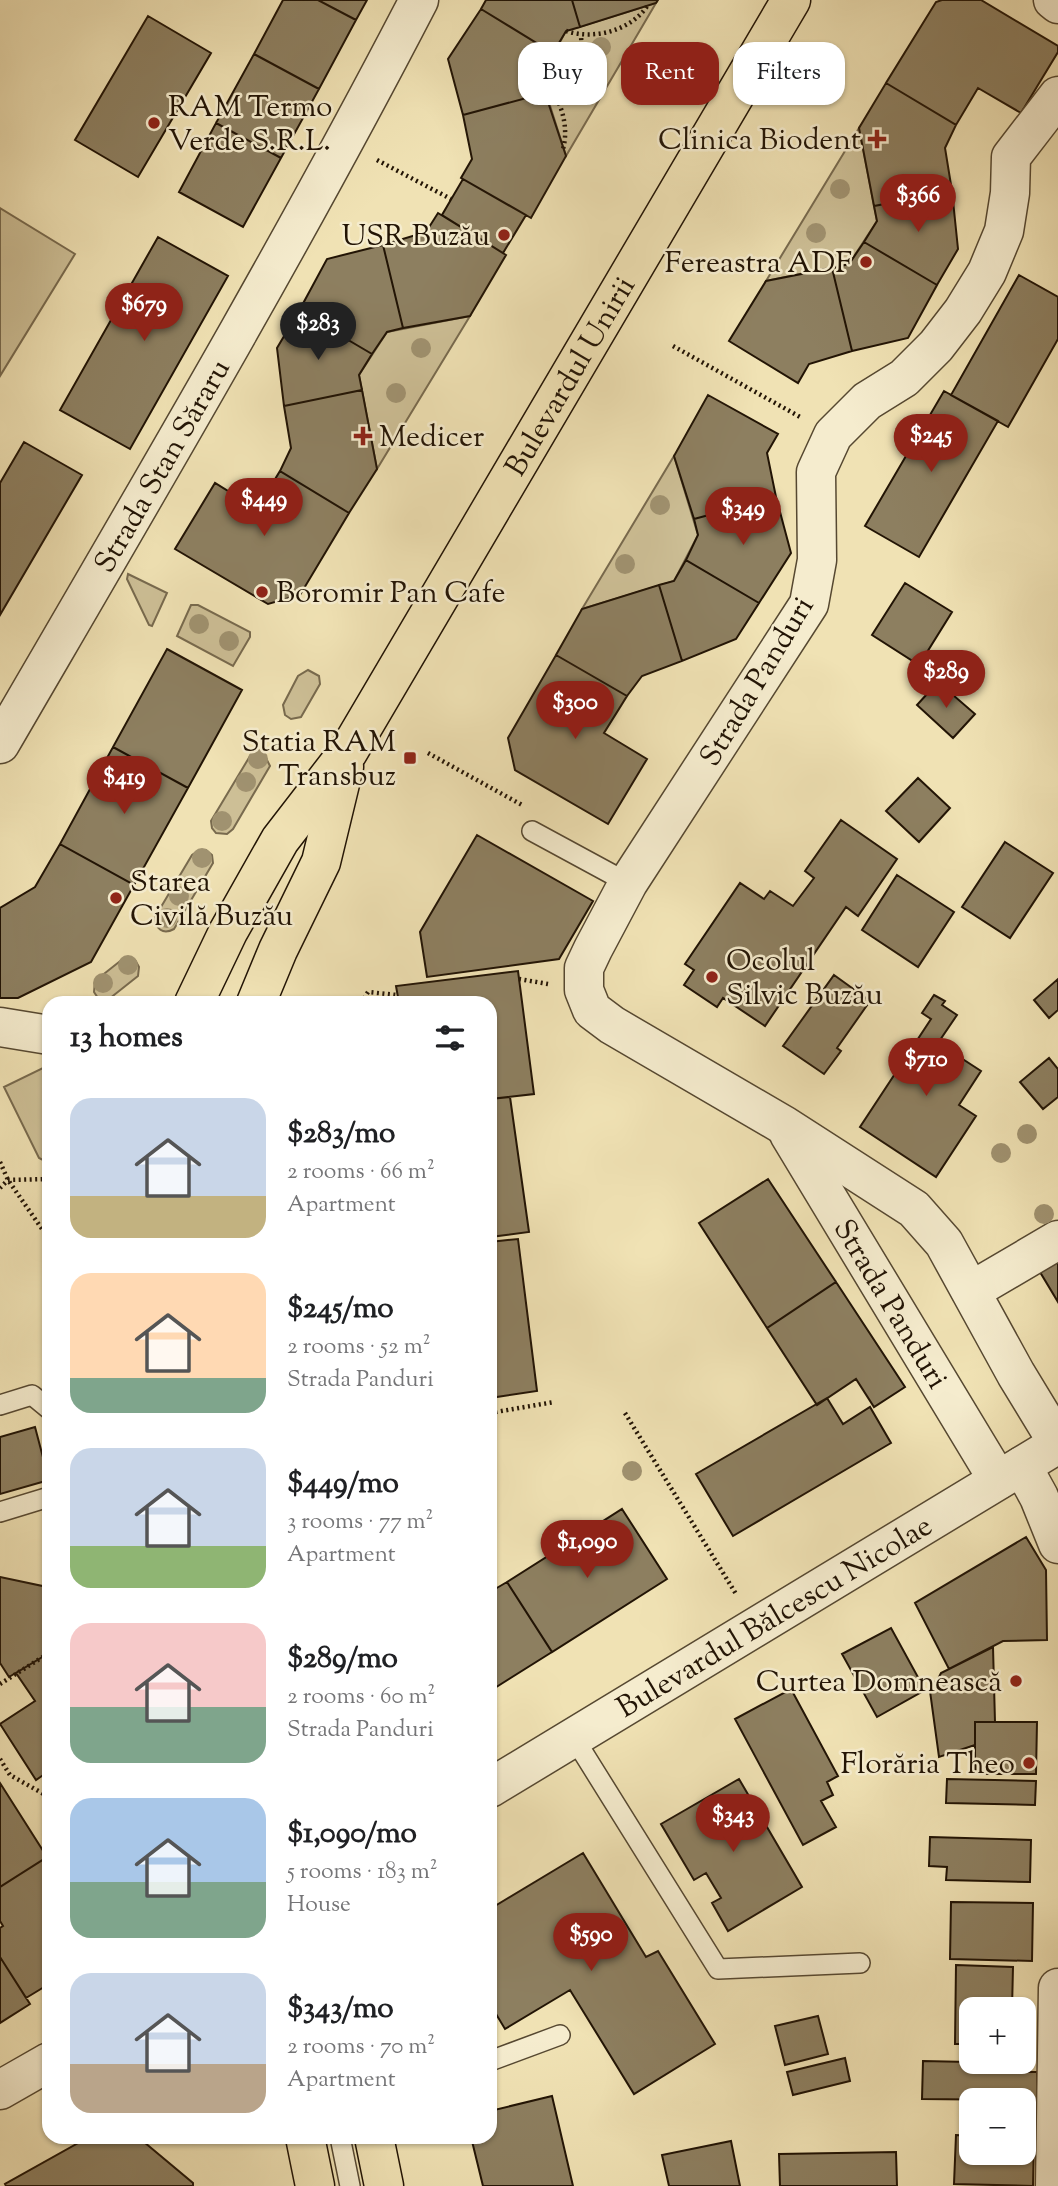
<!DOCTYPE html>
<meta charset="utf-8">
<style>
:root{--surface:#fff;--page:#f6f6f6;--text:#202124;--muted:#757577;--accent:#8f2418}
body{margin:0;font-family:"Sorts Mill Goudy",serif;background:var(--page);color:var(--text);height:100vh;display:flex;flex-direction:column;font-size:26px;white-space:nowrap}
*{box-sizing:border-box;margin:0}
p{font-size:23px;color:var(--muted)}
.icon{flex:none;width:38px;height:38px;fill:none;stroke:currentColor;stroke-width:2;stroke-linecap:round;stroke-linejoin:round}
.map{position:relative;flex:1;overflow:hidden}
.details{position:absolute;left:42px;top:996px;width:455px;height:1148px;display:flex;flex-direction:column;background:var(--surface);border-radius:21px;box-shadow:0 2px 5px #0004}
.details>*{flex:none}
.banner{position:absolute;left:518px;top:42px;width:434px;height:63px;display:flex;gap:14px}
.tools{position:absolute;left:959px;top:1997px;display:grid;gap:14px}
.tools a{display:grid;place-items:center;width:77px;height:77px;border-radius:14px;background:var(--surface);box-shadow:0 2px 5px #0004;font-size:35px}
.price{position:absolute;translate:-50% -60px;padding:0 16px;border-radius:24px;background:var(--accent);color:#fff;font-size:23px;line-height:46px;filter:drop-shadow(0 2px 4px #0008)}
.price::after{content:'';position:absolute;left:50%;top:42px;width:21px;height:16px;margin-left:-10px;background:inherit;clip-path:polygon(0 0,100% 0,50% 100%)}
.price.on{background:#222;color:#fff}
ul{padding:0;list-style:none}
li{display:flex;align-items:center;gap:21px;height:175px;padding:0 28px}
li span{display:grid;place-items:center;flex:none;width:196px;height:140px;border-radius:21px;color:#555}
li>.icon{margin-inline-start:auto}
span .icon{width:84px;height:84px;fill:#fffc;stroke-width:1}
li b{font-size:30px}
h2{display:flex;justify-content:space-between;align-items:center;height:84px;padding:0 28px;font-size:30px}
.tag{padding:0 24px;border-radius:21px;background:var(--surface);box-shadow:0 2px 5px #0004;font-size:24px;line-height:63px}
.tag.on{background:var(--accent);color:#fff}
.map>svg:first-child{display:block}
.green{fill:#cdbf96;stroke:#786a4e;stroke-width:2}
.building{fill:#8d7f60;stroke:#221405;stroke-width:2}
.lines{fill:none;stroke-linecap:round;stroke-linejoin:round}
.service-casing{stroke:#564831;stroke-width:22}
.minor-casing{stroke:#564831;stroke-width:41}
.tertiary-casing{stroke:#564831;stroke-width:41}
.primary-casing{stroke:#221405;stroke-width:41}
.path{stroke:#221405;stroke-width:4.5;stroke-dasharray:2 3.5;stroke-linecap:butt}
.service{stroke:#f5ecce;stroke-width:19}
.minor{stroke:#f5ecce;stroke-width:38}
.tertiary{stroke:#f5ecce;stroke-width:38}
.primary{stroke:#f0e2b4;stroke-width:38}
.tree{fill:#a09270}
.poi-dot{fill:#8f2418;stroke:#f5ecce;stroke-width:2.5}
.labels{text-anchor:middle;stroke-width:5;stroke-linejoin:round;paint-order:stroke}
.poi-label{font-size:30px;fill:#221405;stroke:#f5ecce;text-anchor:end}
.street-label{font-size:30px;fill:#221405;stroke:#f5ecce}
</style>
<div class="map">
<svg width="1058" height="2186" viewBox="0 0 1058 2186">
<rect width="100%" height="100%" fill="#f0e2b4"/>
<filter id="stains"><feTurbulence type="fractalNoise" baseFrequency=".00286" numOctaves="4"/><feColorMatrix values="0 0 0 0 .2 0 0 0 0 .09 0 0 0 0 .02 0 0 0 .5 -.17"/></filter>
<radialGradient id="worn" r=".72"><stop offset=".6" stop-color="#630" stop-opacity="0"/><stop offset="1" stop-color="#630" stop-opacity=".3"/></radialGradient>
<path class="green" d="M656 3 566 156 541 77 566 31Z
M859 128 877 221 849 264 766 281Z
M0 208 75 254 0 376Z
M470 316 377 469 359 375 387 332Z
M674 456 698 535 674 581 582 609Z
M128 574 167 593 152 626 149 625 127 579Z
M191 605H198L250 632V637L233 666 177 636Z
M308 670 319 676 320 684 301 717 291 719 285 715 283 705 298 676Z
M258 753 265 756 270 766 233 829 227 834 216 833 212 828 211 821 250 756Z
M206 850 212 855 213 863 174 929C163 935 155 929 155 917L192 855 198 851Z
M124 958 135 960 139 967 138 976 109 999 98 998 94 992 95 981Z
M49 1065V1155L43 1160 39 1158 4 1087Z"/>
<path class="building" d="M283 0H318L356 20 319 89 254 54Z
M318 0H367L356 20Z
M486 0H572L580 27 566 31 553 53 481 9Z
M572 0H658L656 3 580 27Z
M942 0H981L1058 46V52L1021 113 978 88 956 125 886 83 936 2Z
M481 9 553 53 541 76 545 93 463 115 448 59Z
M148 16 211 53 138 177 75 140Z
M254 54 319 89 281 158 216 123Z
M886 83 956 125 945 148 952 191 874 206 859 128Z
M545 93 566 156 531 218 461 178 472 159 463 115Z
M216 123 281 158 243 227 179 192Z
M463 179 526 215 503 253 442 215Z
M952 191 958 249 937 285 864 242 877 221 874 206Z
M438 213 506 255 470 316 403 328 383 245 426 232Z
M158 237 228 276 130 449 60 410Z
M864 242 937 285 908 338 852 351 832 268 849 264Z
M383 245 403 328 387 332 372 354 299 311 327 259Z
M832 268 852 351 809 364 798 383 729 341 766 281Z
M1019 275 1058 297V339L1008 427 951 395Z
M299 311 372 354 359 375 362 390 284 406 277 348Z
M362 390 377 469 349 513 280 471 291 448 284 406Z
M944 391 998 421 919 557 865 526Z
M708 395 778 434 767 453 776 497 694 519 674 456Z
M24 442 82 475 0 615V483Z
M280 471 349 513 300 595 268 604 175 549 215 483 257 509Z
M776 497 791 553 759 603 686 560 698 535 694 519Z
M686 560 759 603 736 639 682 661 659 585 674 581Z
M905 583 952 612 919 665 872 635Z
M659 585 682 661 642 676 627 696 556 655 582 609Z
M167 649 242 690 188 788 113 747Z
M556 655 627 696 604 733 647 759 608 824 515 770 508 738Z
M938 682 975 714 953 738 917 705Z
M113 747 188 788 134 885 60 844Z
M918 778 950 808 919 842 886 811Z
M841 820 897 859 858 916 846 907 765 1026 723 998 717 1007 684 985 694 970 685 964 740 883 764 899 770 891 793 906 814 878 805 871Z
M477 835 593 901 559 959 427 977 420 932Z
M1005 842 1053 873 1010 938 962 907Z
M60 844 134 885 91 962 18 998H0V908L35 887Z
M897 875 954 912 918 967 862 930Z
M518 971 534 1094 490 1099V1003H399L396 986Z
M834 975 870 1001 837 1048 841 1051 824 1074 783 1046Z
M1058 979V1010L1049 1018 1034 1000Z
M934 995 945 1001 942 1005 957 1015 938 1043 981 1071 959 1105 976 1116 936 1177 860 1127 931 1019 922 1013Z
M1049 1058 1058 1069V1097L1043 1109 1020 1082Z
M510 1097 529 1232 490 1237V1099Z
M768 1179 836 1282 767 1328 699 1223Z
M518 1239 537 1391 490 1398V1242Z
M1058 1261V1302L1040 1272Z
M836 1282 905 1387 874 1407 856 1379 817 1405 767 1328Z
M827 1398 843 1424 870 1407 891 1443 733 1536 696 1474Z
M35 1427 49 1480 0 1494V1437Z
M622 1509 667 1579 552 1652 507 1582Z
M1026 1537 1046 1570 1047 1640 1003 1641 949 1669 915 1603Z
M0 1577 47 1587 49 1591V1653L9 1677 0 1663Z
M507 1582 552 1652 490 1691V1592Z
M891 1628 925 1690 877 1717 842 1654Z
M993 1647 995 1722H975V1745L939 1757 929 1684 937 1681 941 1673Z
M49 1653V1771L36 1780 0 1724 35 1701 16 1673Z
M791 1689 838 1776 827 1782 833 1795 821 1801 836 1827 803 1845 735 1719Z
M975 1722H1037L1036 1774H975Z
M739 1779 802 1887 728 1931 712 1903 721 1898 706 1873 694 1880 661 1824Z
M947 1779 1036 1781 1035 1805 946 1803Z
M0 1783 47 1857 0 1887Z
M930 1837 1031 1840 1030 1882 946 1880 947 1867 929 1866Z
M583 1853 646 1957 658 1951 715 2044 634 2094 570 1990 505 2029 490 2004V1909Z
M49 1856V1984L26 1998 0 1957V1928L3 1926 0 1921V1887Z
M951 1902 1033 1903 1032 1961 950 1959Z
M0 1957 30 2004 0 2023Z
M956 1965 1013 1967 1012 2009H971V2044H955Z
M818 2016 828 2054 785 2065 775 2026Z
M845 2058 850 2081 793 2095 787 2072Z
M923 2061 1015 2063V2072H1037V2115H1024V2100L922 2099Z
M552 2096 573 2186H483L471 2137H490V2111Z
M956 2135 971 2136V2152H1024V2137L1034 2138 1033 2186 954 2184Z
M89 2137H138L193 2183V2186H6L5 2184Z
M731 2141 740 2186H669L662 2155Z
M896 2152 897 2186H780L779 2154Z"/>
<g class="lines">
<g class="service-casing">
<path id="service" d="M532 831 628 883
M0 1405 32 1395 49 1409
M0 1512 49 1497
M574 1738 718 1969 860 1963
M490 2061 560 2035
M340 2137 350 2186"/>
</g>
<g class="minor-casing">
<g id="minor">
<path d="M1053 0 1058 4"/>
<path d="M1058 96 1011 157 1010 193 1004 231 987 272 963 311 936 346 904 378 867 401 833 435 816 472 817 560 809 604 628 883 593 949 584 968V990L592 1010 612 1025 785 1126 914 1209 944 1243 1016 1374 1058 1443"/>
<path id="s1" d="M0 744C143 498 288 253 419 0"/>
<path d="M0 1027 49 1035"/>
<path id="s2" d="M789 1134 998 1480"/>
<path d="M971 1291 1058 1240"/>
<path d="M1022 1466 1039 1497 1058 1544"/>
<path d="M1055 2186 1058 1988"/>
</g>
</g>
<g class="tertiary-casing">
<g id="tertiary">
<path id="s3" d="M490 1788 1058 1444"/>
<path d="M0 2090 49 2062"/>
</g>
</g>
<g class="primary-casing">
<g id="primary">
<path id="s4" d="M194 1003 228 932 280 840 348 752 791 0"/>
<path d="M256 1003 278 950 321 862 344 767"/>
<path d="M305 2137 315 2186"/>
<path d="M374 2137 384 2186"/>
</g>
</g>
<path class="path" d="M566 31C594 40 631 31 648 5
M553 53 578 66
M541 76C559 94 570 124 563 149
M550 85C577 77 583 62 581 36
M377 160 451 199
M673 346 802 418
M428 753 522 805
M519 979 548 984
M361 1003 368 992 397 995
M0 1162 8 1180 49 1239
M0 1188 8 1180 49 1179
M490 1413 554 1402
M625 1413 736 1594
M0 1684 49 1653
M0 1759 10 1775 49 1797"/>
<use href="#service" class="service"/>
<use href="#minor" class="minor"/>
<use href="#tertiary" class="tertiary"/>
<use href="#primary" class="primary"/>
</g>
<g class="tree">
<circle cx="601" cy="47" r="10"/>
<circle cx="577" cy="91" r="10"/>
<circle cx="840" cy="189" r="10"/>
<circle cx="816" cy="233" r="10"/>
<circle cx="421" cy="348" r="10"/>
<circle cx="396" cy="393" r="10"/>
<circle cx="660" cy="505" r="10"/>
<circle cx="625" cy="564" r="10"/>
<circle cx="199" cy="624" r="10"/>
<circle cx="229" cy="641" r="10"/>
<circle cx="258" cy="759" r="10"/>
<circle cx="246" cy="782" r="10"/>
<circle cx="222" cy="821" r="10"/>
<circle cx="202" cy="858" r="10"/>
<circle cx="179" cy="896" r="10"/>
<circle cx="167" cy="918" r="10"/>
<circle cx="128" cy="965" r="10"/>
<circle cx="103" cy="983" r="10"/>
<circle cx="1027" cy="1134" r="10"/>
<circle cx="1001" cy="1153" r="10"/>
<circle cx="1044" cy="1214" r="10"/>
<circle cx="632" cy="1471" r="10"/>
</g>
<g class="poi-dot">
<circle cx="154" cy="123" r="7"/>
<path d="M873.5 128.5h7v7h7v7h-7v7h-7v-7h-7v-7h7z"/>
<circle cx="504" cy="235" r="7"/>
<circle cx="866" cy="262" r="7"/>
<path d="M359.5 425.5h7v7h7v7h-7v7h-7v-7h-7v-7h7z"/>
<circle cx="262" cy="592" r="7"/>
<rect x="403" y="751" width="14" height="14" rx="3.5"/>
<circle cx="116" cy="898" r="7"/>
<circle cx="712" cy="977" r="7"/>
<circle cx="1016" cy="1681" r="7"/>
<circle cx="1029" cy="1763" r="7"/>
</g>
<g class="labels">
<g class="poi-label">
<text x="168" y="116" text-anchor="start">RAM Termo<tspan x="168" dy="34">Verde S.R.L.</tspan></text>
<text x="861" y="149">Clinica Biodent</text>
<text x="490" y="245">USR Buzău</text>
<text x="852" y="272">Fereastra ADF</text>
<text x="379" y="446" text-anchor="start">Medicer</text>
<text x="276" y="602" text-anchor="start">Boromir Pan Cafe</text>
<text x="396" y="751">Statia RAM<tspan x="396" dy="34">Transbuz</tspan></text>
<text x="130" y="891" text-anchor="start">Starea<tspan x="130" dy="34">Civilă Buzău</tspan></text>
<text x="726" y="970" text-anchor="start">Ocolul<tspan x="726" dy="34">Silvic Buzău</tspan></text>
<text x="1002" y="1691">Curtea Domnească</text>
<text x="1015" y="1773">Florăria Theo</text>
</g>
<g class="street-label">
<text dy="10" stroke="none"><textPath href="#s4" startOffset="732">Bulevardul Unirii</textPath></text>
<text dy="10" stroke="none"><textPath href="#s1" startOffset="322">Strada Stan Săraru</textPath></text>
<text transform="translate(756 681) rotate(-59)" y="10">Strada Panduri</text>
<text dy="10" stroke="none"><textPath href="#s2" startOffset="198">Strada Panduri</textPath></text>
<text dy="10" stroke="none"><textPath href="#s3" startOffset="332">Bulevardul Bălcescu Nicolae</textPath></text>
</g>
</g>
<rect width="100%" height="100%" filter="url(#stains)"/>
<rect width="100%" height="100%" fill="url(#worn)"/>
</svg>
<div class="tools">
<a>+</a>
<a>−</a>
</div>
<b class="price" style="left:918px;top:234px">$366</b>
<b class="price" style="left:144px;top:343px">$679</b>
<b class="price on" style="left:318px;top:362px">$283</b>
<b class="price" style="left:931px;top:474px">$245</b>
<b class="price" style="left:264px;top:538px">$449</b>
<b class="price" style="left:743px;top:547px">$349</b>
<b class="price" style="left:946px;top:710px">$289</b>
<b class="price" style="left:575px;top:741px">$300</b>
<b class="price" style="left:124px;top:816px">$419</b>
<b class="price" style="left:926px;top:1098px">$710</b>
<b class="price" style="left:587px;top:1580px">$1,090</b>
<b class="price" style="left:733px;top:1854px">$343</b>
<b class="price" style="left:591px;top:1973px">$590</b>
<div class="banner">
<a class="tag">Buy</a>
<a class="tag on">Rent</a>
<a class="tag">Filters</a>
</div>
<section class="details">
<h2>13 homes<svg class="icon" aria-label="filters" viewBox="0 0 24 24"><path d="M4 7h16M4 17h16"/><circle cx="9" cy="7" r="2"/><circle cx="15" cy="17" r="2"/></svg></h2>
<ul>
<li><span style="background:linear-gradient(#c9d6e8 70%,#c2b280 0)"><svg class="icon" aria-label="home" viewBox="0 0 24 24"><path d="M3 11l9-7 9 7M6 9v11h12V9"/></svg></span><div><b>$283/mo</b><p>2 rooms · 66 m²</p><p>Apartment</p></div></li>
<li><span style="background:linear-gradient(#ffd9b3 75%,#7fa58c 0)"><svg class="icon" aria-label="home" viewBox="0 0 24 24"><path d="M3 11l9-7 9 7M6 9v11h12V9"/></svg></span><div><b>$245/mo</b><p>2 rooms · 52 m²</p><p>Strada Panduri</p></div></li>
<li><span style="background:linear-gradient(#c9d6e8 70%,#8fb573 0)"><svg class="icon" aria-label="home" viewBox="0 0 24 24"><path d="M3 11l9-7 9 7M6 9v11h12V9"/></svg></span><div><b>$449/mo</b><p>3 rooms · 77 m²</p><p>Apartment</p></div></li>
<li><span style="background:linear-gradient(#f6c9c9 60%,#7fa58c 0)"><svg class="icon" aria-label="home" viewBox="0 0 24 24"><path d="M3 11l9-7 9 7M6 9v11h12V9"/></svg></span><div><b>$289/mo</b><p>2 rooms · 60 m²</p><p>Strada Panduri</p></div></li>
<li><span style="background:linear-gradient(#a9c7e8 60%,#7fa58c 0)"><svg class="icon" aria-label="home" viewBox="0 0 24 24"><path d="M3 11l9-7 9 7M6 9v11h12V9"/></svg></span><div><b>$1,090/mo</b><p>5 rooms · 183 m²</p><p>House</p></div></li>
<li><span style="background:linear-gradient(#c9d6e8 65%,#b9a48a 0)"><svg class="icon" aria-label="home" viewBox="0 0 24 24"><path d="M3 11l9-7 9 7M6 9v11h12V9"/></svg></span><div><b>$343/mo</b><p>2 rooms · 70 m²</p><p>Apartment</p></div></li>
</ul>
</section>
</div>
